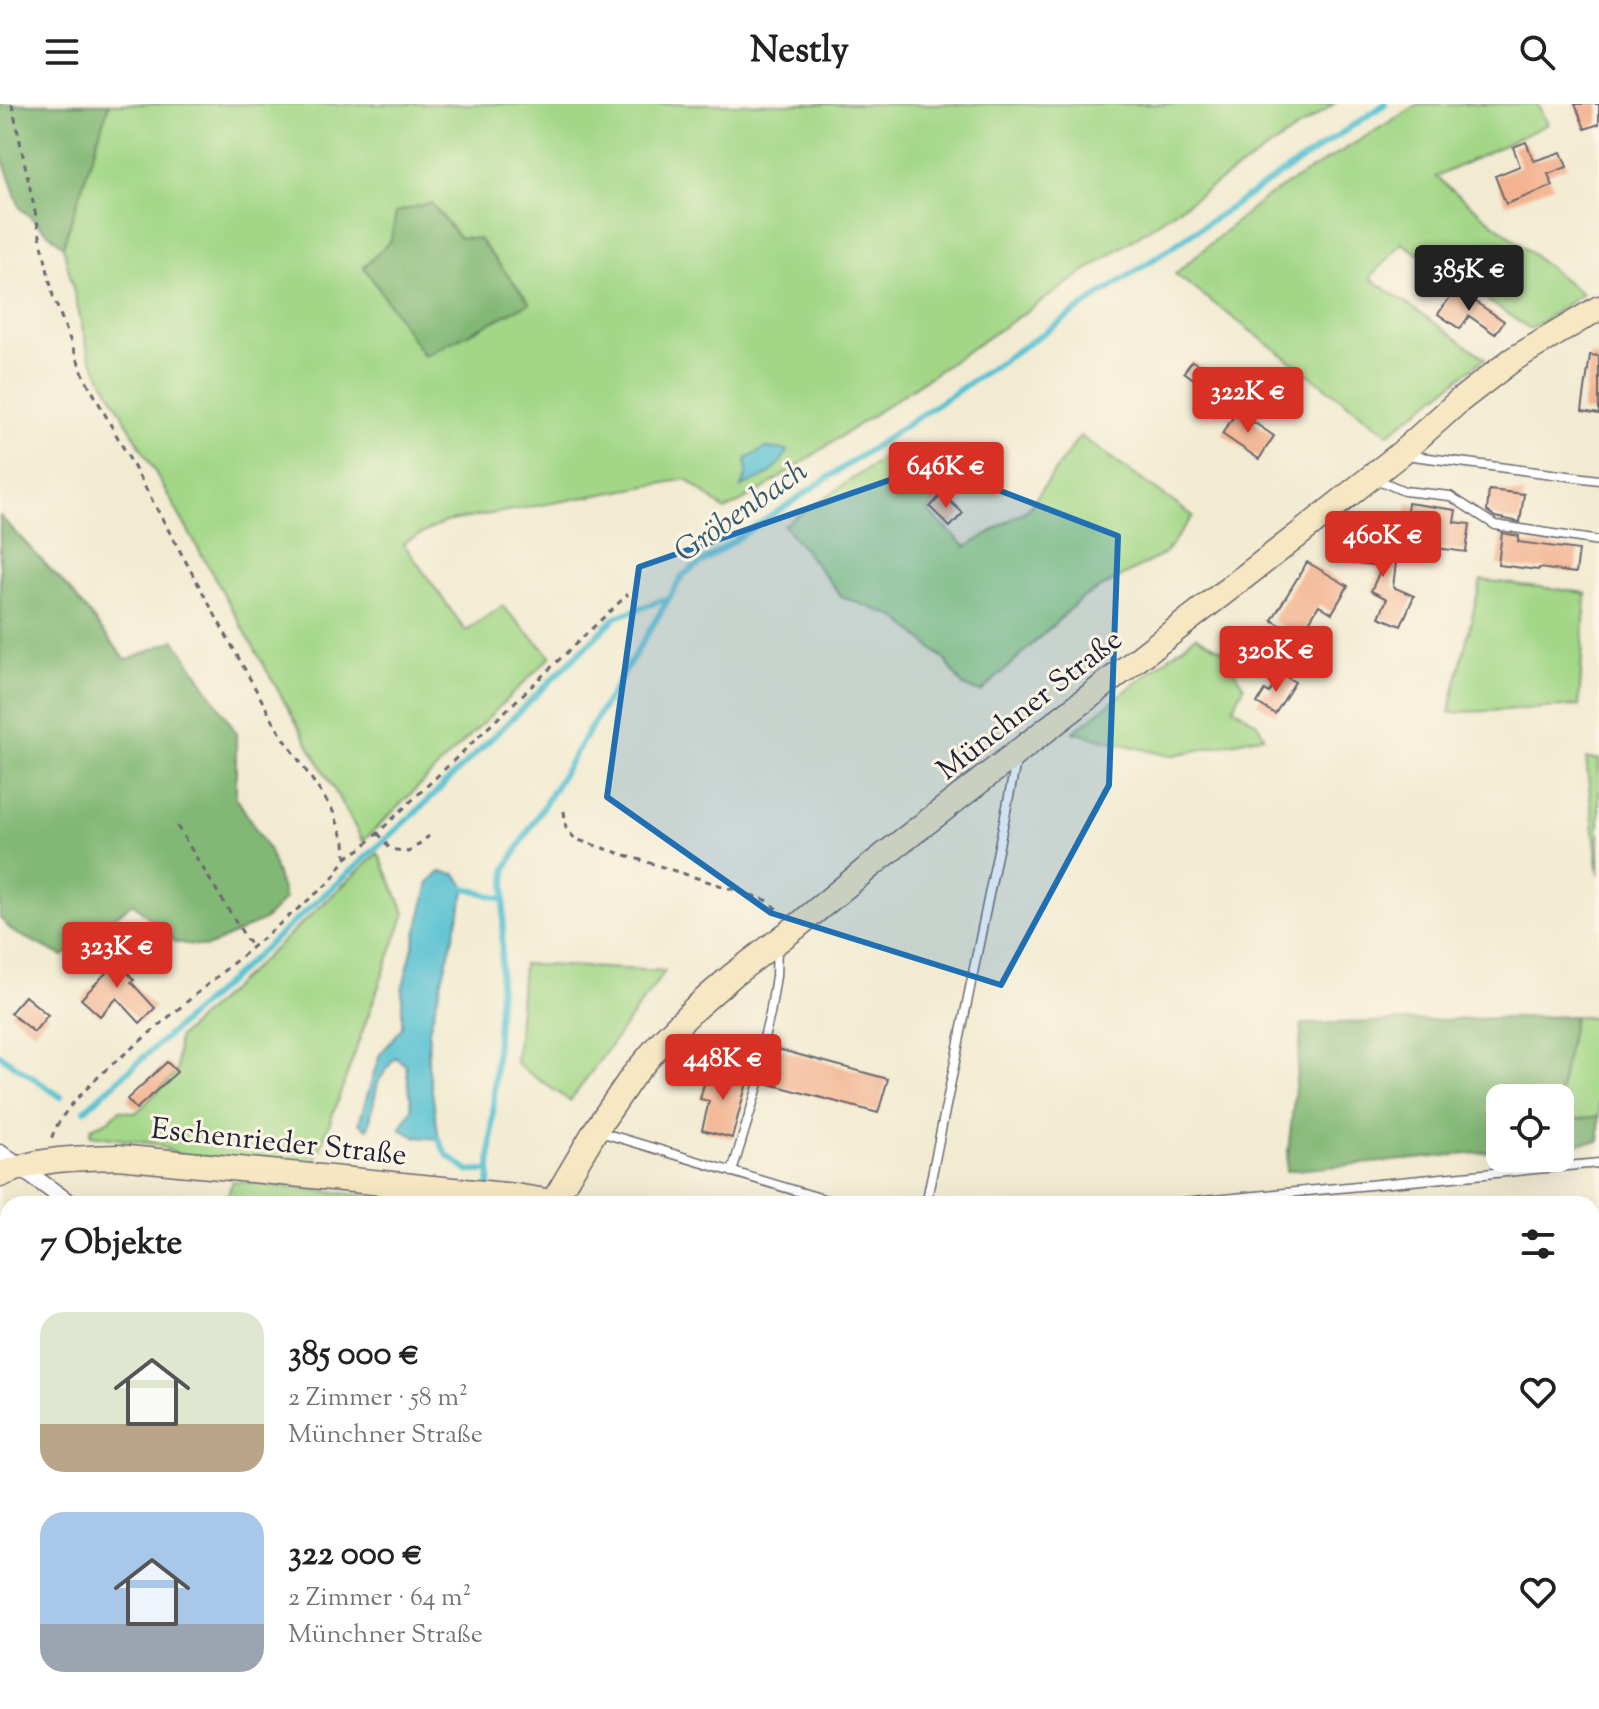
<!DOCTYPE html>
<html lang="de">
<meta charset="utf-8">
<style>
:root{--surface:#fff;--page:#f6f6f6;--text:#222;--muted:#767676;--accent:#d93025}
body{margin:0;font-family:"Sorts Mill Goudy",serif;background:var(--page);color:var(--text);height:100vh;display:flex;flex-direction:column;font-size:30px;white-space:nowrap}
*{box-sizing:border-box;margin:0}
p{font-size:26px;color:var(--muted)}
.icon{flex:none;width:44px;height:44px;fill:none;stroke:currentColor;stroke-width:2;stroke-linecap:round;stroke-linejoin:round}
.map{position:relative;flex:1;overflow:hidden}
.drawer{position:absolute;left:0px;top:1092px;width:1600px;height:514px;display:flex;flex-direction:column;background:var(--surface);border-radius:24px 24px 0 0;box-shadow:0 8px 32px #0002}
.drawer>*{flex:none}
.fabs{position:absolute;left:1486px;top:980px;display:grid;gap:16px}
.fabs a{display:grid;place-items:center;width:88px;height:88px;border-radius:16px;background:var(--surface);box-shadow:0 8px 32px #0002;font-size:40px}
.price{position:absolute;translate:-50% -68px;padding:0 18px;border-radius:8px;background:var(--accent);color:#fff;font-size:26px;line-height:52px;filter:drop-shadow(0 2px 4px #0008)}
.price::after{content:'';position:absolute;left:50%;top:48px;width:24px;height:18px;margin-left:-12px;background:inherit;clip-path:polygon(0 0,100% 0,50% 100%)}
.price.current{background:#222;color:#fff}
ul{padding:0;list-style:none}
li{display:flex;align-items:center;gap:24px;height:200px;padding:0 40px}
li span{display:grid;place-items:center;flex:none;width:224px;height:160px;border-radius:24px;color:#555}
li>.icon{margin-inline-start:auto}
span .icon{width:96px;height:96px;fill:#fffc;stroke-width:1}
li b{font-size:34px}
h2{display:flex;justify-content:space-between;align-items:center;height:96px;padding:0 40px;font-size:34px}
header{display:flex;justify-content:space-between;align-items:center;height:104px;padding:0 40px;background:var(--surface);font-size:36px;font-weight:700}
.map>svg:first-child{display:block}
.green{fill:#a3d787;stroke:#627c61;stroke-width:2;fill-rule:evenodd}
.forest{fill:#82b874;stroke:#526d58;stroke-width:2}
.water{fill:#56c1d1;stroke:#3c7286;stroke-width:2}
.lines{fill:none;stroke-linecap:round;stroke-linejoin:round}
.stream{stroke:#56c1d1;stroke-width:6}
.building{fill:#f3b390}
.lane-casing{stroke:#6b6870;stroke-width:11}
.street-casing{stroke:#6b6870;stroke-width:19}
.secondary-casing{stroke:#6b6870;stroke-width:27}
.highway-casing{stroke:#6b6870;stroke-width:35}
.path{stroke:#6b6870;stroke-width:3;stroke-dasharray:6 6;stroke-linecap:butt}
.lane{stroke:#fff;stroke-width:8}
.street{stroke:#fff;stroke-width:16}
.secondary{stroke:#f7e8c3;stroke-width:24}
.highway{stroke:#ecc669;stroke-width:32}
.rail{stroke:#22223b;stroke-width:6}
.marked{fill:#1f6fb2;fill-opacity:0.2;stroke:#1f6fb2;stroke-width:6;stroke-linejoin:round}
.labels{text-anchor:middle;stroke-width:6;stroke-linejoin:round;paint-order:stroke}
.street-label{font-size:30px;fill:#22223b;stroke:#fcf5e5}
.water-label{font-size:32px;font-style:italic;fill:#345a70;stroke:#fcf5e5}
</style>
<header><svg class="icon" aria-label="menu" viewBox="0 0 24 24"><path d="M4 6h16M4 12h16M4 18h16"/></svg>Nestly<svg class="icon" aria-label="search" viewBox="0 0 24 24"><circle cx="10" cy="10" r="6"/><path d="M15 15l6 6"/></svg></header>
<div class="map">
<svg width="1599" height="1605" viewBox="0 0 1599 1605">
<rect width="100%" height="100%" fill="#fcf5e5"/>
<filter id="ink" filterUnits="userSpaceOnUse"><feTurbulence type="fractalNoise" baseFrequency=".0125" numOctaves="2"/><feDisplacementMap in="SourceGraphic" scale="16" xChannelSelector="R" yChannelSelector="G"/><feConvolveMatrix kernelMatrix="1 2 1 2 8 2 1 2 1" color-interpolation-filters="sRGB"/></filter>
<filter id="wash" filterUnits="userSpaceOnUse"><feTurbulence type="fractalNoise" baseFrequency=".006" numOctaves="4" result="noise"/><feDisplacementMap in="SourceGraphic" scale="32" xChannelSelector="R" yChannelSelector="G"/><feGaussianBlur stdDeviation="1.8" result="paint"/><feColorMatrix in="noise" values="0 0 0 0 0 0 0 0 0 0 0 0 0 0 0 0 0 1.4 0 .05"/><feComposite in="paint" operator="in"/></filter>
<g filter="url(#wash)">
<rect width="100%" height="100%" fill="#f2ebd2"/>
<path class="green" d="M109 0H1334L754 391 725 406 687 375 445 418 403 439 466 527 502 502 551 552 363 737 89 251 63 142ZM431 99 459 133 364 163Z
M1419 0H1537L1548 20 1436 73 1582 190 1530 225 1402 139 1370 174 1485 254 1388 330 1175 170 1263 95Z
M1080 332 1193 412 1164 450 1082 494 981 588 963 582 943 554 896 513 842 493 784 421 888 351 934 397 928 407 966 443 1028 405Z
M1481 476 1586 489 1579 602 1449 609Z
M1196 532 1224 547 1244 583 1233 603 1257 619 1264 632 1170 652 1073 628Z
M1586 655H1599V771Z
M378 749 405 809 313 1065 177 1050 155 1040 90 1031 91 1024 108 1017 120 1006 136 1009 177 968 178 934Z
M523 860 665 867 570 997 516 960Z
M1574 912 1599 915V1012L1560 1018 1559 994Z
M233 1077 370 1092 366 1100H224Z
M1592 1251H1599V1384L1592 1383Z
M0 1482 8 1483V1598H13L8 1605H0Z
M859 1598H1571L1599 1601V1605H859Z"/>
<path class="forest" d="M0 0H109L63 142 20 104 0 47Z
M431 99 459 133 479 135 530 199 424 252 364 163 391 136 396 108Z
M0 412 69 485 126 556 175 536 236 628V693L269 747 285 795 264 816 207 843 175 838 133 799 63 852 13 828 0 814Z
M1574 912 1559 994H1500V1047L1286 1067 1302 920Z
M1599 1012V1037L1560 1041V1018Z
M436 1598H646L645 1605H435Z"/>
<path class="water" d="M766 344 788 346C775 371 765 373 741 383L747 370 746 355Z
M440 768 456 770 466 784 429 926 428 960 439 1035 416 1033 400 1025 412 1005 406 961 395 953 378 978 368 1025 359 1019 379 952 402 923V886L429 779Z"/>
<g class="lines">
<path class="stream" d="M466 784 502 795
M0 951 61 993
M85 1006 414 710 616 513 668 494
M439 1035 446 1050 468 1067H490
M489 1084 506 764 683 471 1385 0
M0 1461H8
M517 1598 523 1605
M433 1605 434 1598"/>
</g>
<g id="blocks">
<path class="building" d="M1575 0H1599V20L1585 25Z
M1526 38 1534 57 1561 48 1567 63 1548 70 1553 82 1506 100 1495 72 1520 62 1513 43Z
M1456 185 1504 217 1495 230 1469 212 1460 225 1438 210Z
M1590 251 1599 252V310L1582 307Z
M1192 257 1218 273 1223 266 1240 277 1218 311 1201 299 1209 286 1184 268Z
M1237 307 1274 332 1259 355 1222 330Z
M930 347 950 367 933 385 912 365Z
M1489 386 1524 390 1520 418 1495 413 1487 407Z
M942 390 963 409 950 423 930 403Z
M1408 399 1456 406 1454 418 1470 420 1466 448 1428 443 1431 423 1405 419Z
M1502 429 1519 432 1518 438 1579 446 1576 469 1539 464 1538 466 1498 461Z
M1395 432 1399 434 1393 483 1414 492 1401 522 1379 513 1387 495 1371 487 1382 462 1339 457 1340 442 1388 448Z
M1307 458 1348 482 1332 509 1319 501 1300 533 1272 516Z
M1281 570 1295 578 1275 610 1257 599 1265 586 1269 589Z
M110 847 134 876 131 878 155 904 140 919 117 894 100 912 81 895 106 869 96 858Z
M25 892 48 911 34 928 10 909Z
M774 944 888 975 878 1009 766 979Z
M167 958 177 968 136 1005 127 995Z
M708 965 748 975 732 1034 702 1026 709 997 700 995Z"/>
</g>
</g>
<g filter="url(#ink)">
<use href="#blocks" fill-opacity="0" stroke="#6b6870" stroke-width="2"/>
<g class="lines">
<g class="lane-casing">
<path id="lane" d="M1405 351 1599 376
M1376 375 1404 387 1450 392 1495 421 1599 437
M600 1028 840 1100
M732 1068 759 979 757 962 770 910 776 872 777 843
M926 1100 1016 658
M1171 1100 1599 1059
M663 1598 686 1605
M723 1605 752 1601"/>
</g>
<g class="street-casing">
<path id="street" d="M0 1049 71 1100"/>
</g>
<g class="secondary-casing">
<path id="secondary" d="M0 1071C38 1054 77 1054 118 1053L515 1092 553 1098
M552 1100 595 1027 632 973 664 935 694 905 733 871 795 824 874 759 1297 432 1400 350 1459 297 1512 256 1599 204
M464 1605V1598"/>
</g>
<g class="highway-casing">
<path id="highway" d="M0 1299H8
M0 1335 8 1336
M1592 1434 1599 1435
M1592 1470 1599 1471"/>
</g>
<path class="path" d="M12 0 53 192 84 272 277 624 332 705 345 738 346 754 331 777 102 969C83 989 59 1009 51 1036
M564 707 566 724 575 735 769 797 781 810
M177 722 252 844
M378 729 390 745 409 748 429 732
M346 754 362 744 628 490"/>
<use href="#lane" class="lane"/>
<use href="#street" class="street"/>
<use href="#secondary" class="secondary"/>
<use href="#highway" class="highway"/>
<path class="rail" d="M0 1391 8 1392
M1592 1538H1599"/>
</g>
</g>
<path class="marked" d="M933 361 1118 432 1109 681 1001 881 771 809 607 693 639 463Z"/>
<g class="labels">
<g class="street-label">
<text transform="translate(1029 600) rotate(-38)" y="10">Münchner Straße</text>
<text transform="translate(279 1037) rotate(6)" y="10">Eschenrieder Straße</text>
</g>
<g class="water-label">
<text transform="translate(740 406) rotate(-35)" y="11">Gröbenbach</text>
</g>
</g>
</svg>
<div class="fabs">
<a><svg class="icon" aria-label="locate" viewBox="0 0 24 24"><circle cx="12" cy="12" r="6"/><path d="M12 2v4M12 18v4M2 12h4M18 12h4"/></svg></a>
</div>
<b class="price current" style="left:1469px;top:209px">385K €</b>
<b class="price" style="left:1248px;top:331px">322K €</b>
<b class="price" style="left:946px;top:406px">646K €</b>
<b class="price" style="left:1383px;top:475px">460K €</b>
<b class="price" style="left:1276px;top:590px">320K €</b>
<b class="price" style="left:117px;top:886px">323K €</b>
<b class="price" style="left:723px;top:998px">448K €</b>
<section class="drawer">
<h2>7 Objekte<svg class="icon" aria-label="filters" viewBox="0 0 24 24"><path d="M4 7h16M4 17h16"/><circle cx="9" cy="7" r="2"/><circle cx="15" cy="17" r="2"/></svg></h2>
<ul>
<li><span style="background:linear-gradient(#dfe7d0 70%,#b9a48a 0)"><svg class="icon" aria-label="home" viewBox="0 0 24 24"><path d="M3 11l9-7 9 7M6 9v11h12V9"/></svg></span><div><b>385 000 €</b><p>2 Zimmer · 58 m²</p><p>Münchner Straße</p></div><svg class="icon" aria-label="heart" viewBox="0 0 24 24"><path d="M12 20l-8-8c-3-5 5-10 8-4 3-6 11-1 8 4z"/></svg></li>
<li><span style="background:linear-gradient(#a9c7e8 70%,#9aa5b1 0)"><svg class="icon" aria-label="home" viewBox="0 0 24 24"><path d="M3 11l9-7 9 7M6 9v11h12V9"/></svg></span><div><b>322 000 €</b><p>2 Zimmer · 64 m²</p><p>Münchner Straße</p></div><svg class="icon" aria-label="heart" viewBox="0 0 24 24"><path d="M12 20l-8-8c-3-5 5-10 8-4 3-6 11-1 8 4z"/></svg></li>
</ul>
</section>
</div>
